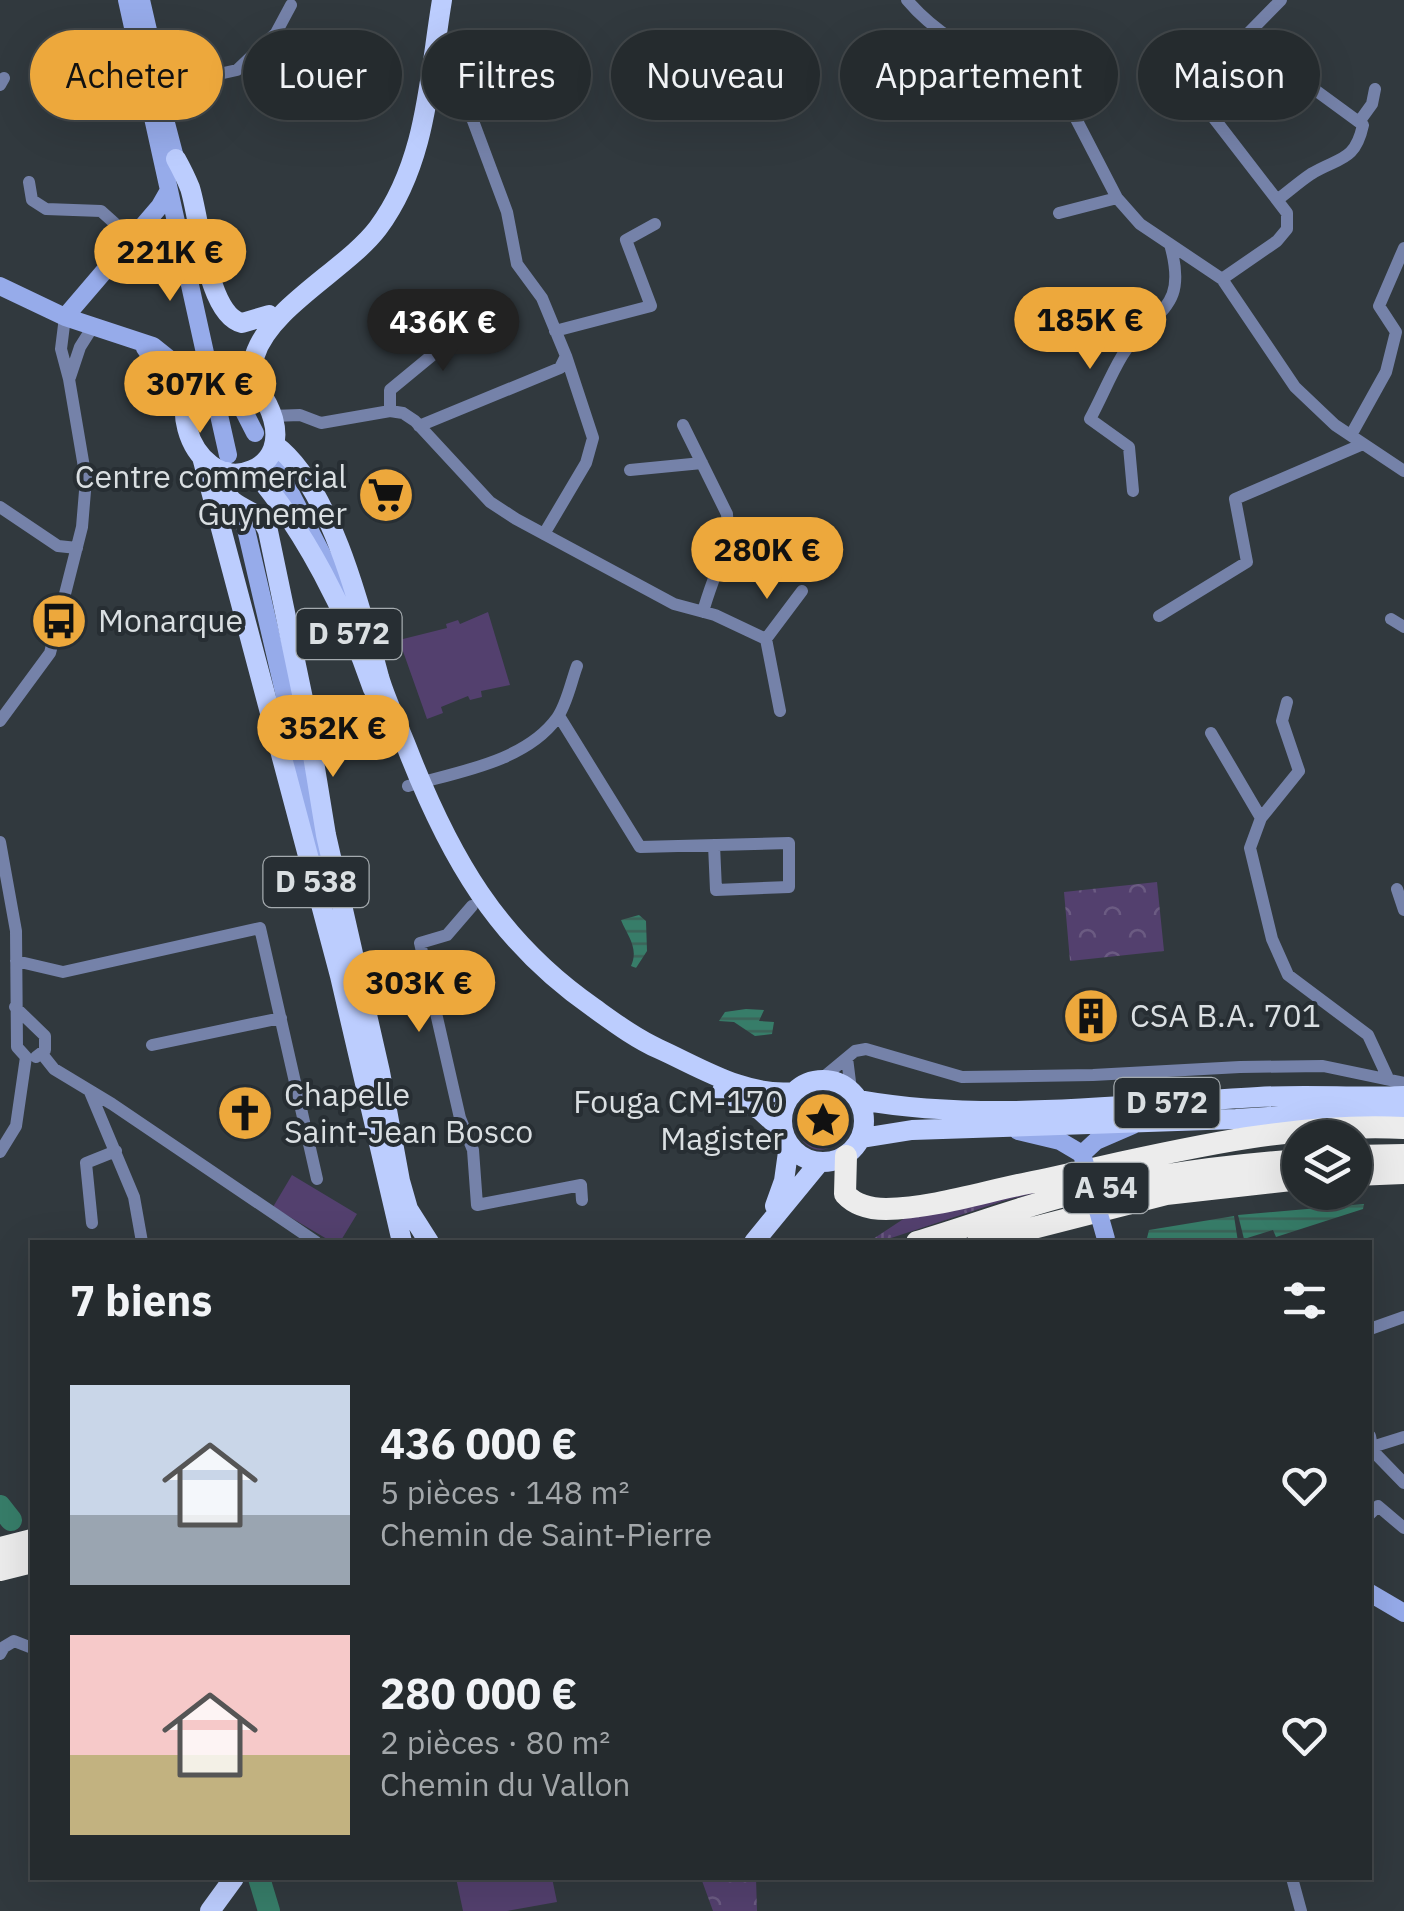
<!DOCTYPE html>
<html lang="fr">
<meta charset="utf-8">
<style>
:root{--surface:#252b2e;--page:#31373a;--text:#f1f3f6;--muted:#a3a7aa;--line:#42474a;--accent:#eda83c}
body{margin:0;font-family:"IBM Plex Sans",sans-serif;background:var(--page);color:var(--text);height:100vh;display:flex;flex-direction:column;font-size:38px;white-space:nowrap}
*{box-sizing:border-box;margin:0}
p{font-size:32px;color:var(--muted)}
.icon{flex:none;width:55px;height:55px;fill:none;stroke:currentColor;stroke-width:2;stroke-linecap:round;stroke-linejoin:round}
.map{position:relative;flex:1;overflow:hidden}
.details{position:absolute;left:30px;top:1240px;width:1342px;height:640px;display:flex;flex-direction:column;background:var(--surface);border-radius:0px;box-shadow:0 10px 40px #0002,0 0 0 2px var(--line)}
.details>*{flex:none}
.guide{position:absolute;left:30px;top:30px;width:1345px;height:90px;display:flex;gap:20px}
.buttons{position:absolute;left:1282px;top:1120px;display:grid;gap:20px}
.buttons a{display:grid;place-items:center;width:90px;height:90px;border-radius:50%;background:var(--surface);box-shadow:0 10px 40px #0002,0 0 0 2px var(--line);font-size:50px}
.price{position:absolute;translate:-50% -85px;padding:0 22px;border-radius:35px;background:var(--accent);color:#111;font-size:32px;line-height:65px;filter:drop-shadow(0 2px 5px #0008)}
.price::after{content:'';position:absolute;left:50%;top:60px;width:30px;height:22px;margin-left:-15px;background:inherit;clip-path:polygon(0 0,100% 0,50% 100%)}
.price.active{background:#222;color:#fff}
ul{padding:0;list-style:none}
li{display:flex;align-items:center;gap:30px;height:250px;padding:0 40px}
li span{display:grid;place-items:center;flex:none;width:280px;height:200px;border-radius:0px;color:#555}
li>.icon{margin-inline-start:auto}
span .icon{width:120px;height:120px;fill:#fffc;stroke-width:1}
li b{font-size:42px}
h2{display:flex;justify-content:space-between;align-items:center;height:120px;padding:0 40px;font-size:42px}
.tag{padding:0 35px;border-radius:45px;background:var(--surface);box-shadow:0 10px 40px #0002,0 0 0 2px var(--line);font-size:35px;line-height:90px}
.tag.active{background:var(--accent);color:#111}
.map>svg:first-child{display:block}
.grass{fill:url(#grass-tufts)}
.forest{fill:url(#forest-crowns)}
.park{fill:#53406e}
.water{fill:url(#water-rules)}
.lines{fill:none;stroke-linecap:round;stroke-linejoin:round}
.river{stroke:#377d69;stroke-width:22}
.secondary-tunnel{stroke:#4a5257;stroke-width:18;stroke-dasharray:18 9;stroke-linecap:butt}
.street{stroke:#7582a9;stroke-width:12}
.secondary{stroke:#96abea;stroke-width:18}
.primary{stroke:#bccdfe;stroke-width:20}
.highway{stroke:#ececec;stroke-width:22}
.secondary-bridge{stroke:#96abea;stroke-width:18}
.labels{text-anchor:middle;stroke-width:8;stroke-linejoin:round;paint-order:stroke}
.shield{fill:#272e33;stroke:#a4aaae;stroke-width:2.5}
.shield-label{font-size:30px;font-weight:bold;fill:#dadfe2}
.poi-label{font-size:32px;fill:#dadfe2;stroke:#272e33;text-anchor:start}
</style>
<div class="map">
<svg width="1404" height="1911" viewBox="0 0 1404 1911">
<defs>
<pattern id="grass-tufts" width="24" height="20" patternUnits="userSpaceOnUse" patternTransform="scale(2.5)"><rect width="24" height="20" fill="#53406e"/><path d="M3 7l-1-3M5 7V3M7 7l1-3M15 17l-1-3M17 17v-4M19 17l1-3" fill="none" stroke="#6b5b82"/></pattern>
<pattern id="forest-crowns" width="20" height="18" patternUnits="userSpaceOnUse" patternTransform="scale(2.5)"><rect width="20" height="18" fill="#53406e"/><path d="M2 6a3 3 0 1 1 6 0M12 15a3 3 0 1 1 6 0" fill="none" stroke="#6b5b82"/></pattern>
<pattern id="water-rules" width="6" height="5" patternUnits="userSpaceOnUse" patternTransform="scale(2.5)"><rect width="6" height="5" fill="#377d69"/><path d="M0 2.5h6" fill="none" stroke="#3c6358"/></pattern>
</defs>
<rect width="100%" height="100%" fill="#31393e"/>
<path class="grass" d="M819 1094C891 1095 820 1194 795 1126L800 1122 802 1102Z
M1075 1183 1003 1201 879 1242 873 1239 914 1212Z"/>
<path class="forest" d="M1157 882 1164 951 1070 961 1064 892Z
M701 1878H756L757 1911H713Z"/>
<path class="park" d="M488 612 510 685 481 691 482 697 470 700 468 696 441 707 443 713 427 719 399 640 447 628 446 624 458 620 460 624Z
M292 1175 357 1214 340 1242H332L273 1207Z
M456 1878H552L557 1902 507 1911H463Z"/>
<path class="water" d="M639 915 646 921 647 951 636 968 631 966C639 948 628 937 621 920Z
M746 1009 764 1010 759 1021 774 1022 772 1034 755 1036 734 1022 719 1021 725 1012Z
M1364 1204 1363 1209 1276 1237 1273 1230 1244 1239 1238 1215Z
M1234 1216 1238 1242H1146L1149 1230Z"/>
<g class="lines">
<path class="river" d="M0 1506 11 1520
M259 1878 269 1911"/>
<path class="secondary-tunnel" d="M207 362 217 406"/>
<path class="street" d="M907 0C949 50 1009 66 1061 101L1073 113 1117 198 1140 224 1222 279 1295 387 1335 425 1404 471
M1225 57 1281 0
M0 85 4 78
M156 88 237 70 276 33 291 5
M1213 117 1287 213V229L1277 241 1222 279
M1359 122 1372 104 1375 89
M29 182 32 200 46 209 101 211 131 238
M1277 200C1288 192 1299 182 1311 174 1339 157 1355 162 1363 125L1281 65
M1059 213 1117 198
M555 331 651 306 626 240 655 224
M70 377 80 347 92 328
M390 411V390L470 324
M272 416 300 415 321 423 390 411 403 413 415 421 490 502 516 519 674 604 715 615 766 639 780 711
M683 425 727 514C730 548 711 580 703 612
M419 426 560 368 566 356 542 298 517 264 507 212 460 86 448 69 432 62
M1351 435 1386 372 1396 332 1379 306 1404 248
M630 470 702 463
M1133 491 1129 447 1090 419C1101 399 1110 376 1122 356 1150 308 1190 315 1170 244
M0 507 58 546 77 548
M544 534 586 463 593 438 566 356
M1159 616 1247 562 1235 499 1363 444
M1391 619 1404 627
M766 639 802 591
M559 716 640 847 789 843V887L716 890 714 845
M0 721 50 653 82 527 86 479 69 379 61 349 65 317
M1211 733 1261 818 1250 848 1272 939 1288 975 1368 1035 1387 1076 1385 1079
M408 786C457 772 525 762 557 718 567 704 571 682 577 666
M1261 818 1299 771 1282 721 1287 702
M0 842 16 931 17 1047 26 1057
M1397 889 1404 910
M472 906 447 935 420 943 460 1118 473 1150 477 1205 581 1185 582 1200
M16 961 63 972 260 928 317 1179
M15 1007 45 1036V1050L36 1057
M152 1045 281 1018
M42 1054 54 1069 112 1104 316 1242
M847 1058 851 1090
M820 1080 855 1051 866 1049 962 1077 1093 1075 1240 1067 1323 1066 1404 1083
M90 1092 134 1197 142 1242
M0 1152 16 1126 26 1057
M92 1223 86 1163 116 1151
M1370 1329 1404 1317
M1370 1436 1372 1447 1404 1437
M1370 1448 1404 1483
M1370 1514 1378 1506 1404 1528
M0 1654 4 1647 14 1641 32 1648
M1292 1878 1301 1911"/>
<path class="secondary" d="M127 0 207 362
M141 0 150 39V62L178 169
M0 286 65 317 153 346 178 366 204 377
M65 317 160 206 168 192
M145 348 185 406
M233 390 255 433
M217 406 228 455
M278 469 343 595
M245 525 295 739 320 866
M1018 1131 1060 1141 1082 1154
M1082 1154 1096 1141 1133 1125
M1370 1593 1404 1613"/>
<path class="primary" d="M176 159C181 168 186 178 190 188 200 219 207 315 242 323L269 315
M235 371C269 386 297 451 252 470 191 497 146 366 235 371Z
M256 385C255 376 252 364 255 355 270 307 347 269 378 228 427 162 429 78 442 0
M275 445C330 485 362 613 379 677 386 701 398 725 407 748 449 856 497 941 594 1008 615 1023 635 1038 659 1049 701 1068 746 1097 794 1092
M202 457 340 976 402 1242
M253 470C305 530 347 613 373 689
M227 472C218 515 256 500 268 531L306 713 326 835 380 1072 400 1181 408 1209 429 1242
M782 1121a41 41 0 1 1 82 0a41 41 0 1 1-82 0Z
M722 1091 760 1110 782 1130
M859 1100C990 1123 1126 1104 1258 1097 1307 1094 1355 1098 1404 1096
M862 1138 912 1130 1236 1119 1404 1109
M775 1206 784 1181 789 1145
M754 1242 819 1163
M210 1911 234 1878"/>
<path class="highway" d="M846 1156 845 1194C856 1206 870 1209 886 1209 933 1208 983 1192 1028 1183 1152 1157 1276 1122 1404 1128
M1355 1156 1404 1155
M1355 1175 1404 1173
M917 1242C964 1228 1010 1211 1057 1198 1136 1177 1219 1166 1300 1160
M978 1242 1166 1194 1300 1179
M0 1548 32 1540
M0 1570 32 1562"/>
<path class="secondary-bridge" d="M1082 1154 1106 1239"/>
</g>
<defs>
<g id="supermarket-disc" transform="scale(2.875)"><circle r="9.5" fill="#eda83c" stroke="#272e33"/><path d="M-6-5.5h2.5l.6 2H6L4.5 2H-2.5L-4.4-4H-6ZM-1.5 3.2a1.3 1.3 0 1 0 .1 0ZM3 3.2a1.3 1.3 0 1 0 .1 0Z" fill="#111"/></g>
<g id="bus-disc" transform="scale(2.875)"><circle r="9.5" fill="#eda83c" stroke="#272e33"/><path d="M-5-6H5V4H4V6H2V4H-2V6H-4V4H-5ZM-3.5-4V0h7V-4ZM-3.5 1.2v1.5H-2V1.2ZM2 1.2v1.5H3.5V1.2Z" fill="#111"/></g>
<g id="building-disc" transform="scale(2.875)"><circle r="9.5" fill="#eda83c" stroke="#272e33"/><path d="M-4-6H4V6H1V3H-1V6H-4ZM-2.5-4.3h1.7v1.8h-1.7ZM.8-4.3h1.7v1.8H.8ZM-2.5-1h1.7V.8h-1.7ZM.8-1h1.7V.8H.8Z" fill="#111"/></g>
<g id="church-disc" transform="scale(2.875)"><circle r="9.5" fill="#eda83c" stroke="#272e33"/><path d="M-1.2-6h2.4v3.5h3.3v2.4h-3.3V6h-2.4V-.1h-3.3v-2.4h3.3Z" fill="#111"/></g>
<g id="sight-disc" transform="scale(2.875)"><circle r="9.5" fill="#eda83c" stroke="#272e33"/><path d="M0-6L1.8-2.2L6-1.7L2.9 1.2L3.7 5.4L0 3.3L-3.7 5.4L-2.9 1.2L-6-1.7L-1.8-2.2Z" fill="#111"/></g>
</defs>
<g fill-rule="evenodd">
<use href="#supermarket-disc" x="386" y="495"/>
<use href="#bus-disc" x="59" y="621"/>
<use href="#building-disc" x="1091" y="1016"/>
<use href="#church-disc" x="245" y="1113"/>
<use href="#sight-disc" x="823" y="1120"/>
</g>
<g class="labels">
<g class="shield">
<rect x="296.5" y="609" width="105" height="50" rx="8"/>
<rect x="263.5" y="857" width="105" height="50" rx="8"/>
<rect x="1114.5" y="1078" width="105" height="50" rx="8"/>
<rect x="1063.5" y="1163" width="85" height="50" rx="8"/>
</g>
<g class="shield-label">
<text x="349" y="644">D 572</text>
<text x="316" y="892">D 538</text>
<text x="1167" y="1113">D 572</text>
<text x="1106" y="1198">A 54</text>
</g>
<g class="poi-label">
<text x="347" y="488" text-anchor="end">Centre commercial<tspan x="347" dy="37">Guynemer</tspan></text>
<text x="98" y="632">Monarque</text>
<text x="1130" y="1027">CSA B.A. 701</text>
<text x="284" y="1106">Chapelle<tspan x="284" dy="37">Saint-Jean Bosco</tspan></text>
<text x="784" y="1113" text-anchor="end">Fouga CM-170<tspan x="784" dy="37">Magister</tspan></text>
</g>
</g>
</svg>
<div class="buttons">
<a><svg class="icon" aria-label="layers" viewBox="0 0 24 24"><path d="M12 4l9 5-9 5-9-5zM3 14l9 5 9-5"/></svg></a>
</div>
<b class="price" style="left:170px;top:304px">221K €</b>
<b class="price" style="left:1090px;top:372px">185K €</b>
<b class="price active" style="left:443px;top:374px">436K €</b>
<b class="price" style="left:200px;top:436px">307K €</b>
<b class="price" style="left:767px;top:602px">280K €</b>
<b class="price" style="left:333px;top:780px">352K €</b>
<b class="price" style="left:419px;top:1035px">303K €</b>
<div class="guide">
<a class="tag active">Acheter</a>
<a class="tag">Louer</a>
<a class="tag">Filtres</a>
<a class="tag">Nouveau</a>
<a class="tag">Appartement</a>
<a class="tag">Maison</a>
</div>
<section class="details">
<h2>7 biens<svg class="icon" aria-label="filters" viewBox="0 0 24 24"><path d="M4 7h16M4 17h16"/><circle cx="9" cy="7" r="2"/><circle cx="15" cy="17" r="2"/></svg></h2>
<ul>
<li><span style="background:linear-gradient(#c9d6e8 65%,#9aa5b1 0)"><svg class="icon" aria-label="home" viewBox="0 0 24 24"><path d="M3 11l9-7 9 7M6 9v11h12V9"/></svg></span><div><b>436 000 €</b><p>5 pièces · 148 m²</p><p>Chemin de Saint-Pierre</p></div><svg class="icon" aria-label="heart" viewBox="0 0 24 24"><path d="M12 20l-8-8c-3-5 5-10 8-4 3-6 11-1 8 4z"/></svg></li>
<li><span style="background:linear-gradient(#f6c9c9 60%,#c2b280 0)"><svg class="icon" aria-label="home" viewBox="0 0 24 24"><path d="M3 11l9-7 9 7M6 9v11h12V9"/></svg></span><div><b>280 000 €</b><p>2 pièces · 80 m²</p><p>Chemin du Vallon</p></div><svg class="icon" aria-label="heart" viewBox="0 0 24 24"><path d="M12 20l-8-8c-3-5 5-10 8-4 3-6 11-1 8 4z"/></svg></li>
</ul>
</section>
</div>
